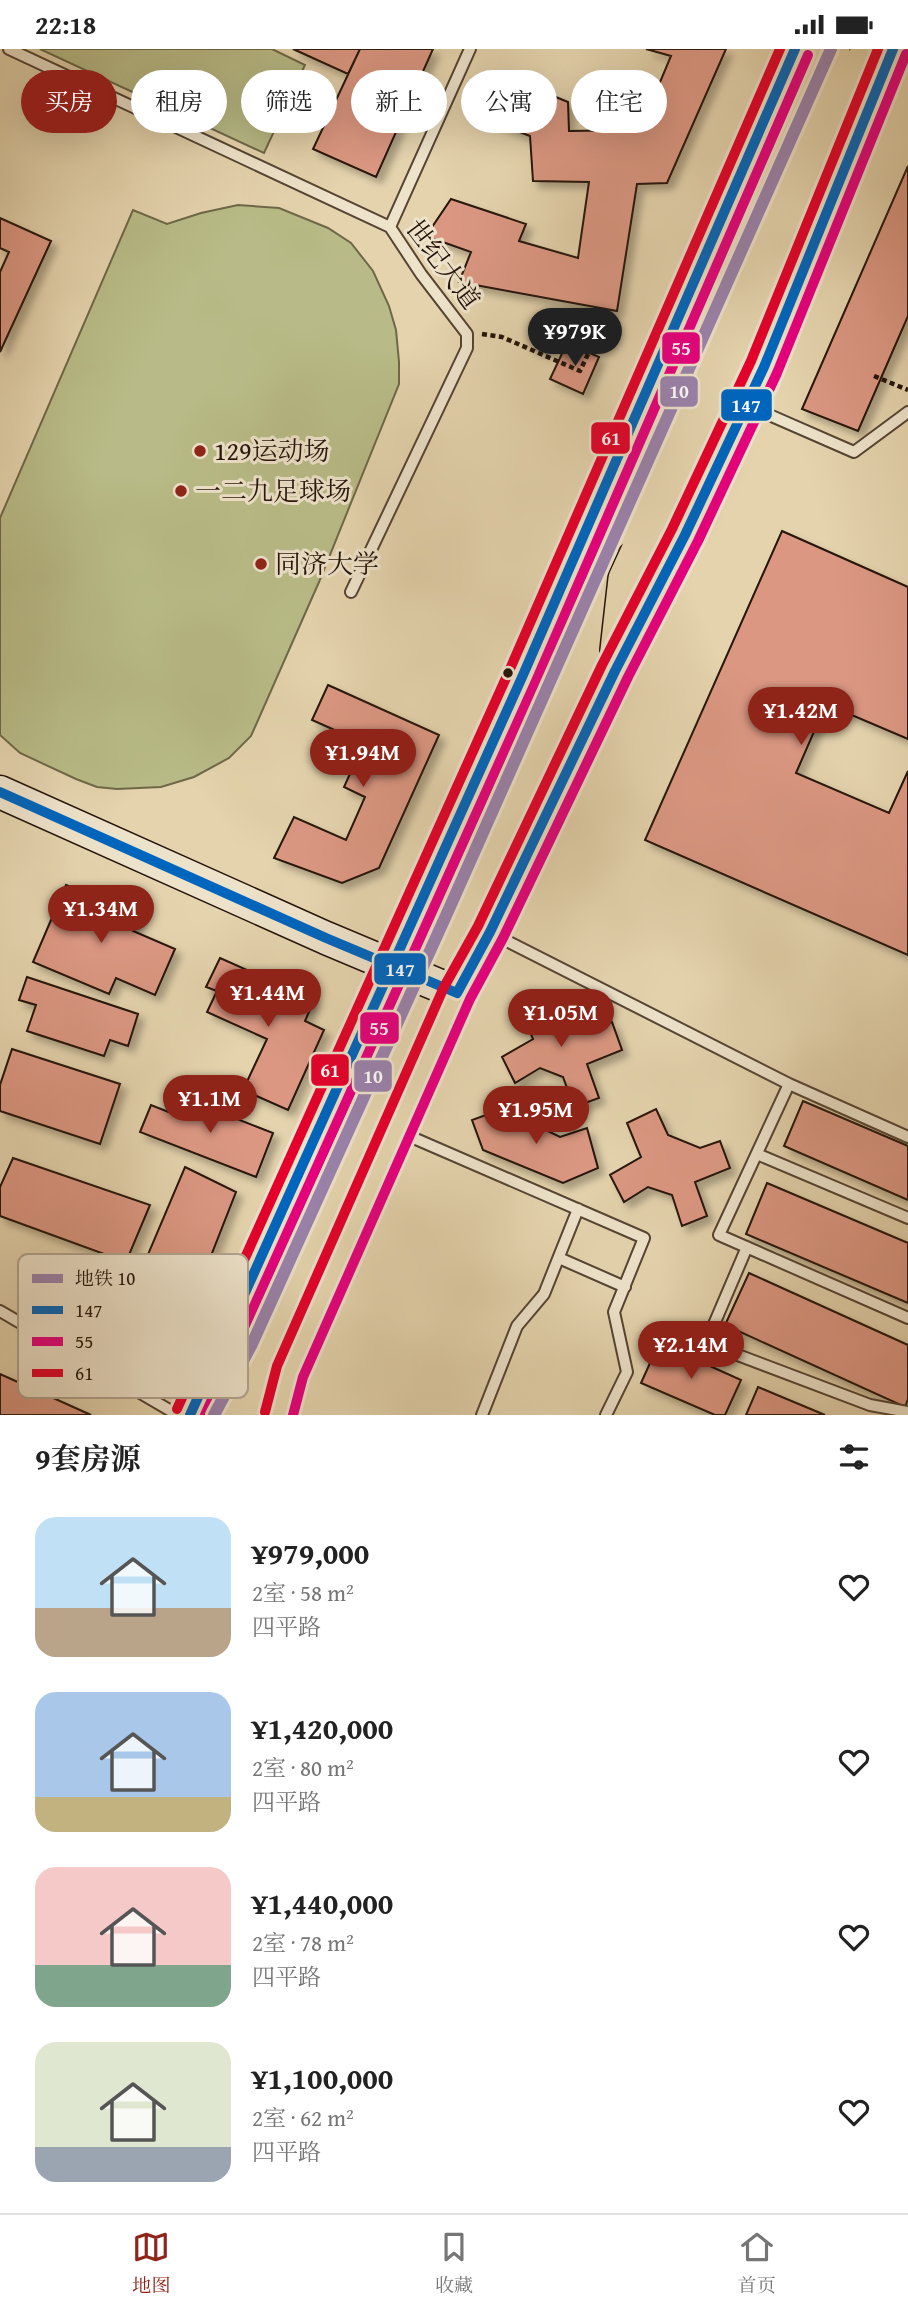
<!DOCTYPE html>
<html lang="zh">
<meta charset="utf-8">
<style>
:root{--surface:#fff;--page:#f2f2f2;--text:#222;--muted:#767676;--line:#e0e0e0;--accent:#8f2418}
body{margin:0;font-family:"Gentium Book Plus","Noto Serif SC",serif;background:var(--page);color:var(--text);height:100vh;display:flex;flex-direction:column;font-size:26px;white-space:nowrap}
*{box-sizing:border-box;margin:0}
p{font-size:23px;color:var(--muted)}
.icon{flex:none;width:38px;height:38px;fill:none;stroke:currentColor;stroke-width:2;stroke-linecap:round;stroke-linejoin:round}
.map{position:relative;height:1366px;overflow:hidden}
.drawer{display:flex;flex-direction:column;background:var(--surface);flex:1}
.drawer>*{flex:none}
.top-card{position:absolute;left:21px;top:21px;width:866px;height:63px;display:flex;gap:14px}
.price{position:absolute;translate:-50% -60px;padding:0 16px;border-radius:24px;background:var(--accent);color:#fff;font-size:23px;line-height:46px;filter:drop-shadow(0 2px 4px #0008)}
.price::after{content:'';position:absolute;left:50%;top:42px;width:21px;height:16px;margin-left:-10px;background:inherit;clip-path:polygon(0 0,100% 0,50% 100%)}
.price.on{background:#222;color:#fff}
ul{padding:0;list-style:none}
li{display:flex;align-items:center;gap:21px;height:175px;padding:0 35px}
li span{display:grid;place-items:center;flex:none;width:196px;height:140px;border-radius:21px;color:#555}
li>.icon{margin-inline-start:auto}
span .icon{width:84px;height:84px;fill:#fffc;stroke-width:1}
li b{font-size:30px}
h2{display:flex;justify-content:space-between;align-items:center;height:84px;padding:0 35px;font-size:30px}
.chip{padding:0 24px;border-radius:32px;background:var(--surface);box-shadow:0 7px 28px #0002;font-size:24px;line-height:63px}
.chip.on{background:var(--accent);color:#fff}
.status{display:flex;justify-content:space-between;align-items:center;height:49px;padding:0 35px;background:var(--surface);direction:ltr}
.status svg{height:19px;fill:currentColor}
.menu{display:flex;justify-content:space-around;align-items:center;height:98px;border-top:2px solid var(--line);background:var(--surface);font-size:19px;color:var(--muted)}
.menu a{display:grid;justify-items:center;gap:4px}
.menu .on{color:var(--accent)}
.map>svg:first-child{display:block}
.green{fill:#b8bb87;stroke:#6e6848;stroke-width:2}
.building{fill:#db9782;stroke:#251409;stroke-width:2;filter:url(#shadow)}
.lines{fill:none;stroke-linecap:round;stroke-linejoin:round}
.lane-casing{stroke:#554432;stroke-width:14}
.secondary-casing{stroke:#251409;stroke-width:35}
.primary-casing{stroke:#251409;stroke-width:38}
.path{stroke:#251409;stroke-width:4.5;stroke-dasharray:5 3.5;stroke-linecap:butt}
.lane{stroke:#ede2ca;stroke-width:10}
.secondary{stroke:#ede2ca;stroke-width:32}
.primary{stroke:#e4d3ad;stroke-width:35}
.bus-1-casing{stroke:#ede2ca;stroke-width:16}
.bus-2-casing{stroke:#ede2ca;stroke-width:16}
.bus-3-casing{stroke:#ede2ca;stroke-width:16}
.bus-1{stroke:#0065bd;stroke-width:10}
.bus-2{stroke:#e5007d;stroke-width:10}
.bus-3{stroke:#e4002b;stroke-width:10}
.metro-1-casing{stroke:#ede2ca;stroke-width:18}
.metro-1{stroke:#9a82ac;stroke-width:12}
.poi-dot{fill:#8f2418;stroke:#ede2ca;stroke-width:2.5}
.bus-dot{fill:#251409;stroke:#ede2ca;stroke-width:2.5}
.labels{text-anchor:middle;stroke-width:6;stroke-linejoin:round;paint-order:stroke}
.street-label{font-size:26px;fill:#251409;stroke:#ede2ca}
.poi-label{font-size:26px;fill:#251409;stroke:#ede2ca;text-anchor:start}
.key{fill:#ede2ca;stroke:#b1a490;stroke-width:2}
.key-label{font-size:19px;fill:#251409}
.line-badge{stroke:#ede2ca;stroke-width:2.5}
.badge-label{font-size:19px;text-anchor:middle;font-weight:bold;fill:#fff}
</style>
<div class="status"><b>22:18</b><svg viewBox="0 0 49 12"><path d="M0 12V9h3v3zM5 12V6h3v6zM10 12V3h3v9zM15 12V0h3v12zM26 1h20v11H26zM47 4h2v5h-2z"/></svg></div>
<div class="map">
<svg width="908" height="1366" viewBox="0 0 908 1366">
<defs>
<filter id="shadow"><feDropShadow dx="6" dy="6" stdDeviation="3.5" flood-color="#0004"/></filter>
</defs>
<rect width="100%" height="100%" fill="#e4d3ad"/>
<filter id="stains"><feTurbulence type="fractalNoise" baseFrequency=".00286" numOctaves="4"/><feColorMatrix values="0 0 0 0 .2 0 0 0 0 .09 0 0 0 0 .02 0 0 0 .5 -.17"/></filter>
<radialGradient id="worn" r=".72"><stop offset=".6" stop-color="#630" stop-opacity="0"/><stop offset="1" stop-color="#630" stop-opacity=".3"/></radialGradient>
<path class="green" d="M40 0H272L305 16 264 104Z
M238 156 279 159 328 179 351 194 373 222 389 257 396 281 399 313V335L319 533 251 687 229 709 194 728 161 738 117 740 97 738 76 730 20 704 0 686V469L133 161 167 175 201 164Z"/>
<path class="building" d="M293 0H360L348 25Z
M360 0H433L376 128 313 100Z
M646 0H726L667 134 637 135 617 262 459 233 471 203 426 187 451 150 526 175 519 192 578 209 589 133 533 132 530 87 491 72 497 24 568 53 569 82 640 81 671 7Z
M908 117V267L858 382 802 360Z
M0 169 51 192 0 303V223L9 203 0 199Z
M567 294 599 308 583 345 550 330Z
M782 482 908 538V690L826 655 796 724 889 764 908 722V906L645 791Z
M328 636 439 686 379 819 342 834 274 809 294 768 346 791 365 748 344 738 364 694 312 671Z
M66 836 139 867 133 882 175 900 155 946 116 929 109 945 33 913Z
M220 909 314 951 305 972 324 981 288 1061 243 1041 267 990 207 963 217 942 206 938Z
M27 928 138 965 128 997 110 991 104 1007 27 982 36 956 19 951Z
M548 942 560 968 591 980 612 973 622 1001 587 1015 599 1049 574 1058 563 1028 540 1019 515 1034 502 1008 533 990 519 956Z
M12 1000 120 1035 100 1095 0 1062V1036Z
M183 1049 273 1084 256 1128 140 1083 151 1056 176 1066Z
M803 1052 908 1097V1151L784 1097Z
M502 1060 560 1088 587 1079 598 1119 563 1134 483 1101 472 1071Z
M656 1060 668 1086 700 1099 720 1092 730 1119 695 1133 707 1167 682 1177 672 1146 648 1138 624 1153 610 1126 641 1108 627 1074Z
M13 1109 150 1156 126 1213 0 1167V1138Z
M185 1118 236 1143 185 1273 133 1249 149 1203Z
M767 1134 908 1194V1254L746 1185Z
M749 1224 908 1296V1350L905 1358 725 1276Z
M659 1294 741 1331 725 1366H715L641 1334Z
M0 1325 91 1366H0Z
M758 1338 825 1366H746Z"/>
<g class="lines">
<g class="lane-casing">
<path id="lane" d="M9 0 390 178 421 225 467 285V299L351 543
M390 178 470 0
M751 358 854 403 908 363
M495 886 789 1035 908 1088
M789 1035 719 1186 908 1269
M402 1084 644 1189 614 1263 627 1323 606 1366
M757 1105 908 1169
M747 1198 706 1294 870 1356 908 1363
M559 1209 625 1238
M0 1262 178 1366
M482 1366 517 1277 544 1245 578 1160"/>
</g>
<g class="secondary-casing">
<path id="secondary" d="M0 743 326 889 457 944"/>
</g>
<g class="primary-casing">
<path id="primary" d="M580 512 618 475 832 0
M618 601 626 530 865 10
M190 1366 523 626 795 0
M279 1366 290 1323 457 944 490 883 615 622 685 486 764 318 893 0"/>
</g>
<path class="path" d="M482 285 502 288 580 322 589 303
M874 327 908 341"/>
<use href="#lane" class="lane"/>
<use href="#secondary" class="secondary"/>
<use href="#primary" class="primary"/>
<g class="bus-1-casing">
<path id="bus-1" d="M0 743 326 889 457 944 490 883 615 622 685 486 764 318 893 0
M190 1366 523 626 795 0"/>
</g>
<g class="bus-2-casing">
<path id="bus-2" d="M205 1366 536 632 808 6
M293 1366 303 1328 470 950 503 889 628 628 698 492 777 324 906 5"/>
</g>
<g class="bus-3-casing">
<path id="bus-3" d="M177 1360 510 620 780 0
M265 1363 277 1317 444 938 478 877 602 616 672 480 751 312 878 0"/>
</g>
<use href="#bus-1" class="bus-1"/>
<use href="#bus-2" class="bus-2"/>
<use href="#bus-3" class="bus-3"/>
<g class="metro-1-casing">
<path id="metro-1" d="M214 1366 251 1297 449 860 831 0"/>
</g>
<use href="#metro-1" class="metro-1"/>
</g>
<g class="poi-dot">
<circle cx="200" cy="402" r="7"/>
<circle cx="181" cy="442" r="7"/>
<circle cx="261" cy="515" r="7"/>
</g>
<circle class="bus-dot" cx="508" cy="624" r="6"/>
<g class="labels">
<g class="street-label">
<text transform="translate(443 215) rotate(53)" y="9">世纪大道</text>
</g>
<g class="poi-label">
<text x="214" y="411">129运动场</text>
<text x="195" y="451">一二九足球场</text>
<text x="275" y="524">同济大学</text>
</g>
</g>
<rect x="18" y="1205" width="230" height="144" rx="10" class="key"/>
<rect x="32" y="1225" width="31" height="9" fill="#9a82ac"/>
<rect x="32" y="1257" width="31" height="8" fill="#0065bd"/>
<rect x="32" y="1288" width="31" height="9" fill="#e5007d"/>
<rect x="32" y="1320" width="31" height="8" fill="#e4002b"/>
<g class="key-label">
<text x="75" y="1236">地铁 10</text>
<text x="75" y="1268">147</text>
<text x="75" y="1299">55</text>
<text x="75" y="1331">61</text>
</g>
<g class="line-badge">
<rect x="661" y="282" width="40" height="34" rx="7" fill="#e5007d"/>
<rect x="659" y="326" width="40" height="33" rx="7" fill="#9a82ac"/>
<rect x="720" y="339" width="53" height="34" rx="7" fill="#0065bd"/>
<rect x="590" y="372" width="41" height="34" rx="7" fill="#e4002b"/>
<rect x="373" y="903" width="54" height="34" rx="7" fill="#0065bd"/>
<rect x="359" y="962" width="41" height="34" rx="7" fill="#e5007d"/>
<rect x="310" y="1004" width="40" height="34" rx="7" fill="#e4002b"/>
<rect x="353" y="1010" width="40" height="34" rx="7" fill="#9a82ac"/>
</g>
<g class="badge-label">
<text x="681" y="306">55</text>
<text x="679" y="349">10</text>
<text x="746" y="363">147</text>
<text x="611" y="396">61</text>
<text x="400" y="927">147</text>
<text x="379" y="986">55</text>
<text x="330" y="1028">61</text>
<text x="373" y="1034">10</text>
</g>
<rect width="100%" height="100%" filter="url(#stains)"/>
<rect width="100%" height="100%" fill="url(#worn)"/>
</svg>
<b class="price on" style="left:575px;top:319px">¥979K</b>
<b class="price" style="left:801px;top:698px">¥1.42M</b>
<b class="price" style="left:363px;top:740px">¥1.94M</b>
<b class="price" style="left:101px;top:896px">¥1.34M</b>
<b class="price" style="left:268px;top:980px">¥1.44M</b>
<b class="price" style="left:561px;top:1000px">¥1.05M</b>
<b class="price" style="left:210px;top:1086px">¥1.1M</b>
<b class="price" style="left:536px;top:1097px">¥1.95M</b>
<b class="price" style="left:691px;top:1332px">¥2.14M</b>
<div class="top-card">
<a class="chip on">买房</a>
<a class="chip">租房</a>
<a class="chip">筛选</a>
<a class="chip">新上</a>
<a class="chip">公寓</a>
<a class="chip">住宅</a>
</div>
</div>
<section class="drawer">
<h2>9套房源<svg class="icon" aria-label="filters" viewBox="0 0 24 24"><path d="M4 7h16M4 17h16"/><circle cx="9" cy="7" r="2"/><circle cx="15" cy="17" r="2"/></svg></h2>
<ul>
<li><span style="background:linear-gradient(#bfe0f5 65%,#b9a48a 0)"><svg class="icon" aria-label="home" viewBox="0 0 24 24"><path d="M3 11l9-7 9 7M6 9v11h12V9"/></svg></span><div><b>¥979,000</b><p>2室 · 58 m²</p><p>四平路</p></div><svg class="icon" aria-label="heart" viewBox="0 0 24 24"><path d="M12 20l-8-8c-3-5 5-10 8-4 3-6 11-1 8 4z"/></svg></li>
<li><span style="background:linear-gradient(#a9c7e8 75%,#c2b280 0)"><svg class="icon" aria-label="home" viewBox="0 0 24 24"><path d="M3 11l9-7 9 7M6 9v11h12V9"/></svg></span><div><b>¥1,420,000</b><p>2室 · 80 m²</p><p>四平路</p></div><svg class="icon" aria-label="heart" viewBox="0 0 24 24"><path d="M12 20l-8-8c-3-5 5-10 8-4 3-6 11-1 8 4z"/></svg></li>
<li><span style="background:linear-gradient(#f6c9c9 70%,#7fa58c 0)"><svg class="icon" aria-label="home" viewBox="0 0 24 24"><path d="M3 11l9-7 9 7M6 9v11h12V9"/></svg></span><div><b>¥1,440,000</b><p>2室 · 78 m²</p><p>四平路</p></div><svg class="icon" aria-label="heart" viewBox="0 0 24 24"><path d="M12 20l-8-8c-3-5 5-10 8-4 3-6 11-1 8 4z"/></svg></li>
<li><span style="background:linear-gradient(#dfe7d0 75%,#9aa5b1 0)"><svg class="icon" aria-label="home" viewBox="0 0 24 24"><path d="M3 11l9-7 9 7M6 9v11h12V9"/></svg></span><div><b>¥1,100,000</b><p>2室 · 62 m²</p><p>四平路</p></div><svg class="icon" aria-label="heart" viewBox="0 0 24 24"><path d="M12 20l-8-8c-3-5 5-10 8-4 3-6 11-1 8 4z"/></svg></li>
</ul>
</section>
<nav class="menu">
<a class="on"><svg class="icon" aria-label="map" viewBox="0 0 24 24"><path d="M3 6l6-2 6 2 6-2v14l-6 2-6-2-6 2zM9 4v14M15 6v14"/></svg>地图</a>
<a><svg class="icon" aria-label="saved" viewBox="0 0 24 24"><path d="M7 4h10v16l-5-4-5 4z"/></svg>收藏</a>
<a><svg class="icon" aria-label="home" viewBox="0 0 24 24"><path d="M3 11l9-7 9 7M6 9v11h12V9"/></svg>首页</a>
</nav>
